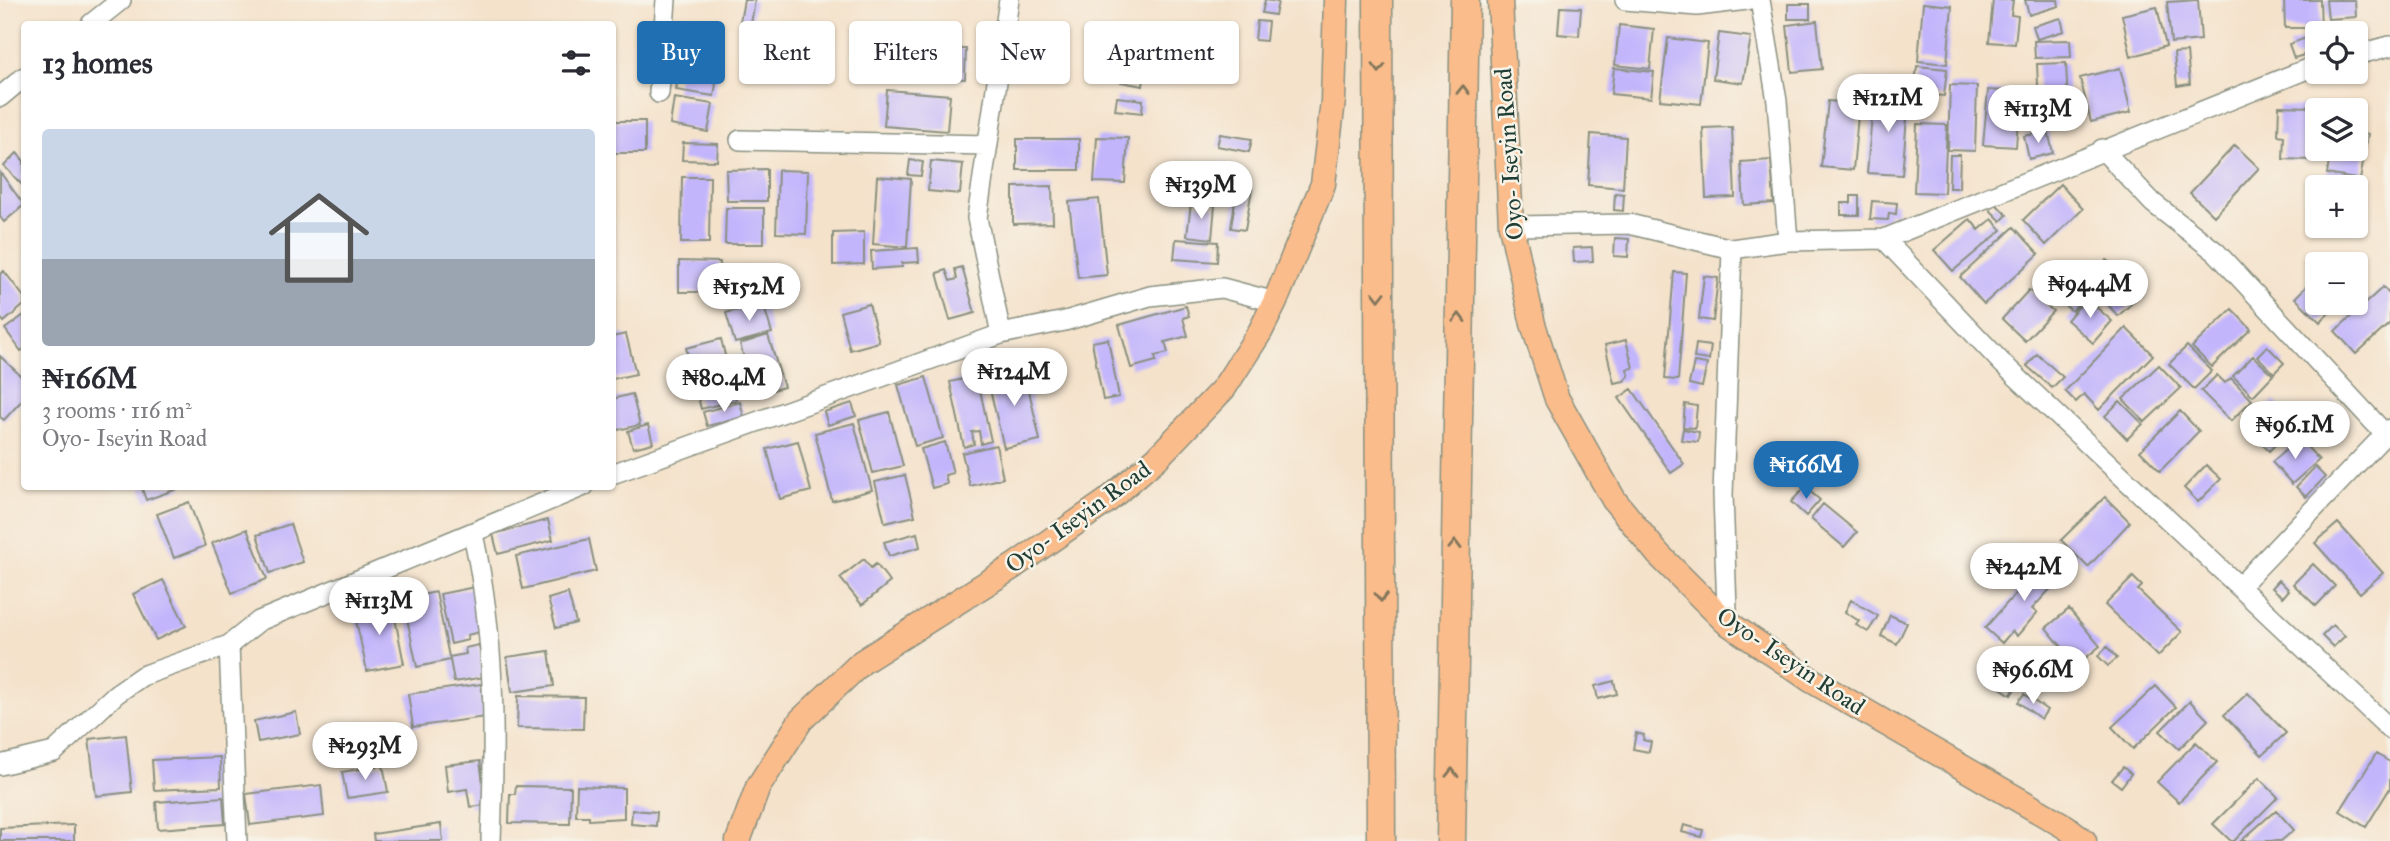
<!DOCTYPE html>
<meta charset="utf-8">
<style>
:root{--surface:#fff;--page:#f2f2f3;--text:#2b2b33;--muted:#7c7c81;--line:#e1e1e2;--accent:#1f6fb2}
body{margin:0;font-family:"IM FELL Great Primer",serif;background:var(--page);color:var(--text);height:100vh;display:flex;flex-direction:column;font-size:26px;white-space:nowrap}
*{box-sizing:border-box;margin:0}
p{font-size:23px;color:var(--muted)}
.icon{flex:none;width:38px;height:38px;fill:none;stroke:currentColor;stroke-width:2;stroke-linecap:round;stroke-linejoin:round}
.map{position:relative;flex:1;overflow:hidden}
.sheet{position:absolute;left:21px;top:21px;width:595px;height:469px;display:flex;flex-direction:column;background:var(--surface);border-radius:7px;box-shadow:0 2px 5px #0004}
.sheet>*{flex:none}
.top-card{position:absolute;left:637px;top:21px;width:665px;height:63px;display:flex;gap:14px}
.buttons{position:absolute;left:2305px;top:21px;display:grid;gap:14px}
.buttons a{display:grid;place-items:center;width:63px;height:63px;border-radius:7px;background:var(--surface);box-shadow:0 2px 5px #0004;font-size:35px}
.price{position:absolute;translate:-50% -60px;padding:0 16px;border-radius:24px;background:#fff;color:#222;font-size:23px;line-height:46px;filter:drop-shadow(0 2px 4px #0008)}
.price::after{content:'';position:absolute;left:50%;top:42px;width:21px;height:16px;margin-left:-10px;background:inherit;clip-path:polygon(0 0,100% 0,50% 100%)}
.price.active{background:var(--accent);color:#fff}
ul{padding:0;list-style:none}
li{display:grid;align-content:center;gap:14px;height:371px;padding:0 21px}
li+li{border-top:2px solid var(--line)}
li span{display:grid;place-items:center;height:217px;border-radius:7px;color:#555}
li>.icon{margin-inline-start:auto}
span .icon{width:126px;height:126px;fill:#fffc;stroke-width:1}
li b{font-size:30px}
h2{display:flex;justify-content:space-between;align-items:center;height:84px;padding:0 21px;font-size:30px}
.chip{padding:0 24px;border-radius:7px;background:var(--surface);box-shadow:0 2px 5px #0004;font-size:24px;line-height:63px}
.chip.active{background:var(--accent);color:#fff}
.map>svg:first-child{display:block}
.building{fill:#c2b5fc}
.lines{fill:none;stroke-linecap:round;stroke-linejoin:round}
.minor-casing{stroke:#8a9080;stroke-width:22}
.major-casing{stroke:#8a9080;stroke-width:27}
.highway-casing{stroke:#8a9080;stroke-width:31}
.minor{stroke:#fff;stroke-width:19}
.major{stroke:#fabc8b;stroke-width:24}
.highway{stroke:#fabc8b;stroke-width:28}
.oneway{stroke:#82765b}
.labels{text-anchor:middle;stroke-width:5;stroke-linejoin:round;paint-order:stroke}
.street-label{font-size:24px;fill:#1f3d34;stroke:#f7f3e8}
</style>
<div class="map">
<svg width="2390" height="841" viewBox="0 0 2390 841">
<rect width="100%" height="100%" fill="#f7f3e8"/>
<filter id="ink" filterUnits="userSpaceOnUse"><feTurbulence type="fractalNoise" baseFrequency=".0143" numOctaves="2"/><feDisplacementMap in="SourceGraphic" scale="14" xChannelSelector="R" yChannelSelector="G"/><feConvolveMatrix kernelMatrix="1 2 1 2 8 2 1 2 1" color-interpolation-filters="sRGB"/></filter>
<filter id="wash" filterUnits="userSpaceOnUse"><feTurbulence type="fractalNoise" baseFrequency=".00686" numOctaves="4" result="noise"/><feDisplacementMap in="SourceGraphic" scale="28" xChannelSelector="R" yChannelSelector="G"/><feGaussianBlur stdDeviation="1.57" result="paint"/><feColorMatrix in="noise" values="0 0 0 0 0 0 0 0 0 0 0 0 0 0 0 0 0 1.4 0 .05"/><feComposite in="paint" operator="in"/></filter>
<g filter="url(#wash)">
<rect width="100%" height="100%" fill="#f4e2cb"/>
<g id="blocks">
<path class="building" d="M744 0H755L751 24 740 22Z
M1265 0 1278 2 1275 15 1262 13Z
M1993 0H2013L2011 15 2018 16 2015 44 1989 42Z
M2025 0H2058L2059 6 2029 15Z
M2198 0 2201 40 2171 43 2167 2Z
M2284 0H2320L2321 28H2285Z
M2326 0H2355L2356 17 2328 19Z
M1923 3 1952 6 1947 64 1918 61Z
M1788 4H1810V19H1788Z
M1560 7 1581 8 1579 36 1558 34Z
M2157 7 2166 46 2131 57 2122 15Z
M2061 18 2064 31 2037 39 2033 26Z
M1257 21 1268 22 1266 41 1255 40Z
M1817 21 1822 69 1792 72 1787 25Z
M1619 25 1654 29 1650 69 1615 65Z
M1719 33 1751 37 1743 83 1713 79Z
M2309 37 2314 52 2294 58 2289 44Z
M1190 38 1224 45 1221 61 1187 54Z
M1668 38 1708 43 1701 104 1660 100Z
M2070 40 2071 57 2035 58 2034 41Z
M936 49H966L965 79 935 77Z
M1126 51 1149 54 1148 64 1157 65 1155 80 1144 79 1143 86 1121 82Z
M2187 52 2190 84 2177 86 2174 53Z
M2066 63 2069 126 2040 127 2037 64Z
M680 65 718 71 714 96 676 90Z
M1917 66 1947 69 1944 96 1914 93Z
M1614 68 1654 72 1651 98 1611 94Z
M2120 68 2131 112 2091 122 2080 78Z
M1950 85 1977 86 1975 151 1948 150Z
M887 90 950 95 947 131 884 126Z
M1988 90 2020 92 2016 147 1983 145Z
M1874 92 1909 95 1902 175 1867 173Z
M2026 93H2036L2035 125H2026Z
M1117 97 1143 100 1142 113 1115 110Z
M674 98 713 104 708 132 670 125Z
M1828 101 1859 104 1853 170 1821 167Z
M2279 106 2313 107 2311 160 2283 159 2284 136 2278 135Z
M612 121H645V153H612Z
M1917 124 1947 125 1944 193 1914 192Z
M1732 127 1735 197 1706 198 1703 128Z
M2048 131 2053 153 2029 159 2024 136Z
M2356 131 2368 134 2360 180 2327 174 2331 149H2356Z
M1220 134 1252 139 1249 152 1217 146Z
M1591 134 1626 137 1623 188 1588 185Z
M1097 137 1128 138 1125 183 1094 182Z
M1017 139H1079V170H1017Z
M683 143 718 144 717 161 682 160Z
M2235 145 2259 168 2214 216 2190 193Z
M17 153 24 161V187L4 166Z
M1950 155H1960L1959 188H1949Z
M910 160 923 162 921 176 908 175Z
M1771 160 1774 203 1744 205 1741 162Z
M931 161 963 164 960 194 928 191Z
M767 169V201H727L726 170Z
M778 170 808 171 806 234 776 233Z
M0 172 24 205 4 222 0 217Z
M877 176 911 179 907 247 873 244Z
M682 177H710L709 243H681Z
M2060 184 2083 209 2046 245 2023 220Z
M1052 186 1053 223 1013 224V187Z
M1237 187 1252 189 1245 230 1231 228Z
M1615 193 1624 194 1623 211 1614 210Z
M1851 196H1859V215H1841V203H1851Z
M1099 199 1107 275 1078 278 1069 202Z
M1872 201 1897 203 1896 214 1889 213 1888 220 1870 219Z
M1191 203 1215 205 1212 239 1187 236Z
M1996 204 2007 215 2001 221 1990 210Z
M726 208H764V244H725Z
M1970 219 1979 230 1992 219 2002 230 1953 271 1934 250Z
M2014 227 2039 254 1984 304 1960 277Z
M864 232V264L833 265V233Z
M1615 238 1629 239 1628 257 1614 256Z
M1176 239 1218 242 1217 262 1174 259Z
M1592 247 1593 261 1574 262 1573 248Z
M918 248 919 262 902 263V267L872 269 871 251Z
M2107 260 2116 270 2095 290 2086 280Z
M679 261 720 262 719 292H679Z
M962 267 975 313 950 320 937 273 946 270 950 281 957 279 955 269Z
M4 271 24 297V305L4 322 0 317V274Z
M2120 271 2142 294 2118 316 2097 293Z
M1674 272 1686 273 1678 380 1665 379Z
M2317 275V303H2339L2320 322 2295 298Z
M1704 276 1718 278 1713 321 1699 319Z
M2080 284 2088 291 2072 311 2063 304Z
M2383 287 2390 295V323L2356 354 2335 331Z
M2029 290 2053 311 2025 341 2002 319Z
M2086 298 2112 321 2093 343 2067 320Z
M763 303 772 333 735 343 726 313Z
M869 304 879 342 850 350 840 312Z
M1186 306 1189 316 1183 318 1188 336 1165 342 1168 353 1155 356 1156 361 1131 368 1119 325Z
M2232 309 2251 329 2212 367 2192 347Z
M24 315V349L21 351 5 329Z
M2126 328 2153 355 2099 410 2084 394 2076 402 2065 391Z
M626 334 636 374 612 379V337Z
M768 335 784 387 755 395 740 344Z
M721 339 736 400 701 409 686 348Z
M1108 339 1119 397 1103 400 1092 342Z
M1626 340 1633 368 1627 369 1629 376 1624 381 1614 383 1605 345Z
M1696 344 1711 346 1709 360 1694 358Z
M2187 346 2212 371 2194 389 2169 364Z
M2267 346 2284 363 2274 373 2257 356Z
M2037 354 2063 377 2052 388 2027 366Z
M0 356 24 379V398L4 420 0 417Z
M2253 356 2273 375 2253 396 2233 376Z
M1694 362 1707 364 1702 387 1689 384Z
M2159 365 2181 388 2145 422 2123 399Z
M1024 368 1040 440 1004 448 987 377Z
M2217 375 2225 383 2231 378 2252 400 2231 421 2201 391Z
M977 376 991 441 981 444 979 431 972 432 974 444 964 447 950 382Z
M926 377 943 438 915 446 898 385Z
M1632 389 1684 464 1671 473 1619 398Z
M632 394 640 425 613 431 612 399Z
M2120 401 2143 424 2127 439 2105 416Z
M2274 401 2297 423 2269 451 2247 429Z
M740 402 744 417 707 426 703 412Z
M852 403 856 416 828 425 824 412Z
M1685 404 1697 406 1695 428 1683 427Z
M2180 411 2199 431 2160 471 2140 451Z
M889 412 903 466 873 473 859 420Z
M854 423 872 490 832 501 815 433Z
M648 425 653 443 633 448 628 431Z
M1683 429 1699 432 1698 442 1681 440Z
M2299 438 2319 460 2292 484 2272 462Z
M798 441 811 491 780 499 767 449Z
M945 442 953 473 945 475 947 484 932 488 921 449Z
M996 445 1003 478 970 486 962 453Z
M2206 465 2221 479 2198 502 2184 488Z
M2315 467 2325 477 2306 497 2296 487Z
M905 475 915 516 885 523 875 482Z
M141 486H183V487L146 500Z
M1805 487 1820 500 1806 516 1791 502Z
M2105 497 2130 522 2088 567 2061 540Z
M189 502 205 546 174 558 157 514Z
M1823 504 1857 532 1844 547 1811 519Z
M548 520 553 540 498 554 493 534Z
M2338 523 2383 573 2360 593 2315 543Z
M290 524 303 562 270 573 257 535Z
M247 529 267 579 232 593 212 543Z
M917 533 920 547 889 556 884 542Z
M589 539 596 571 523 589 516 556Z
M864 559 871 568 876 564 890 582 862 605 840 578Z
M2045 560 2062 576 2032 609 2037 613 2017 636 2012 631 2002 643 1985 628Z
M2313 564 2335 586 2316 606 2293 584Z
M2133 577 2142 586 2138 590 2182 632 2158 656 2105 605Z
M163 580 186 626 156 640 133 594Z
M2279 580 2289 590 2283 597 2272 588Z
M475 587 484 631 467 635 468 640 451 644 440 594Z
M436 592 449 657 466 654 465 648 479 645 485 677 454 682 450 660 417 667 403 599Z
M568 593 576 623 556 628 548 599Z
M1851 600 1878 616 1868 632 1856 625 1859 621 1845 612Z
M392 603 404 664 367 671 354 611Z
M2069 609 2100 646 2077 665 2046 628Z
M1890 615 1907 623 1897 644 1881 636Z
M2333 625 2345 636 2333 647 2322 636Z
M2107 647 2117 658 2108 666 2098 656Z
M549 651 554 686 512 692 507 657Z
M1987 665 2017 685 2011 695 1980 674Z
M1614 681 1617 694 1598 699 1595 686Z
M481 684 486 717 413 727 408 694Z
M2156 686 2176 707 2133 749 2112 727Z
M2248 693 2286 733 2262 755 2224 715Z
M2024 694 2047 710 2041 719 2018 702Z
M518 696 584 697 583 729 517 728Z
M2190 701 2208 720 2179 749 2160 731Z
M296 712 300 734 258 742 254 721Z
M1636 733 1644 735 1643 740 1651 742 1649 752 1633 749Z
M126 735 132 792 96 796 89 739Z
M2196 742 2217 762 2179 802 2157 782Z
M2376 754 2390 762V788L2366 827 2340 811Z
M220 757 221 787 154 790 152 760Z
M480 761 486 805 470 807 467 789 448 792 445 765Z
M383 765 388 792 347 798 342 772Z
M2123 767 2131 774 2121 787 2112 780Z
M2259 778 2278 797 2234 841H2231L2213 824Z
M321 785 324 816 250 825 246 794Z
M516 786 571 787 570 824 509 823 510 794H515Z
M577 786 624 788V818L589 820V816H576Z
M223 797 225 824 158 829 156 802Z
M632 810 657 812 656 826 631 824Z
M2276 810 2294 830 2281 841H2241Z
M441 824 443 841H374L373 834Z
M74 825V841H0V828Z
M1684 825 1703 830 1701 837 1682 832Z"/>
</g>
</g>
<g filter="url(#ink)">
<use href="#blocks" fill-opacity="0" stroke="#8a9080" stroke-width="2"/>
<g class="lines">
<g class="minor-casing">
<path id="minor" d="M1625 0 1697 6 1747 0
M1760 0 1777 101 1788 241
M91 24 121 0
M2356 55 2390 46
M659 93 666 0
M0 97 24 77
M740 140 988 145
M2102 149 2153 203 2216 252 2385 434
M1511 226 1629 224 1732 249 1788 241 1884 239 2317 65
M1884 239 2002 363 2390 729
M1001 334 977 218 1009 0
M612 474 1001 334 1065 321 1150 296 1222 288 1275 302
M473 534C496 639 495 734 491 841
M2241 585 2390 429
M1727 610 1723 494 1732 249
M229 645 237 841
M0 765 54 752 116 694 142 676 229 645 259 621 584 486"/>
</g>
<g class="major-casing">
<path id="major" d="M1500 0 1511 226 1533 324 1557 399 1614 500 1658 554 1725 621 1811 680 2066 827 2084 841
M738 841 758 787 801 720 862 662 1014 566 1107 501 1157 458 1224 388 1260 332 1275 302 1323 184 1333 101 1336 0"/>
</g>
<g class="highway-casing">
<path id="highway" d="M1378 0 1381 841
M1451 841 1465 0"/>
</g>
<use href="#minor" class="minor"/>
<use href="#major" class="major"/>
<use href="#highway" class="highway"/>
</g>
<defs><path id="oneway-chevron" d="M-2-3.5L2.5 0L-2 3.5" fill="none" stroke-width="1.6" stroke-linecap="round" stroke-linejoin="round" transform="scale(1.75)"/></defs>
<g class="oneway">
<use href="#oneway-chevron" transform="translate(1379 68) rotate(90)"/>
<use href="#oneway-chevron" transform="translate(1463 90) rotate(-89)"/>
<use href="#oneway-chevron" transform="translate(1379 296) rotate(90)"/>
<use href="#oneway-chevron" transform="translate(1459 318) rotate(-89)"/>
<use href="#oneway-chevron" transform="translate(1455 545) rotate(-89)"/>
<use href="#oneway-chevron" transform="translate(1381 597) rotate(90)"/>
<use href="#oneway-chevron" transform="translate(1452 773) rotate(-89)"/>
</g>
</g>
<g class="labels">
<g class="street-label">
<text transform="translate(1509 154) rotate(-94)" y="8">Oyo- Iseyin Road</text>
<text transform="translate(1078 517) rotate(-36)" y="8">Oyo- Iseyin Road</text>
<text transform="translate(1791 661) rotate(34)" y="8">Oyo- Iseyin Road</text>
</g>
</g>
</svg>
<div class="buttons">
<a><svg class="icon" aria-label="locate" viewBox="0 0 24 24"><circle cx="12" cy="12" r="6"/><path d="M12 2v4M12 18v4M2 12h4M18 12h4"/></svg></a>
<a><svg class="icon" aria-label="layers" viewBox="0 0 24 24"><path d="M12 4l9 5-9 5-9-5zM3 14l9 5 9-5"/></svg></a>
<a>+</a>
<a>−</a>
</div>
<b class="price" style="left:1888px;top:134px">₦121M</b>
<b class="price" style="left:2038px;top:145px">₦113M</b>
<b class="price" style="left:1201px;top:221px">₦139M</b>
<b class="price" style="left:2090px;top:320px">₦94.4M</b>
<b class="price" style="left:749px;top:323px">₦152M</b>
<b class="price" style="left:1014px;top:408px">₦124M</b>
<b class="price" style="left:724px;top:414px">₦80.4M</b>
<b class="price" style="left:2295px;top:461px">₦96.1M</b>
<b class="price active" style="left:1806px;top:501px">₦166M</b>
<b class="price" style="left:2024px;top:603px">₦242M</b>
<b class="price" style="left:379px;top:637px">₦113M</b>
<b class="price" style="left:2033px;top:706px">₦96.6M</b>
<b class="price" style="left:365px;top:782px">₦293M</b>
<div class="top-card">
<a class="chip active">Buy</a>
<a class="chip">Rent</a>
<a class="chip">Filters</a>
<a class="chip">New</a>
<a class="chip">Apartment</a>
</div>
<section class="sheet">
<h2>13 homes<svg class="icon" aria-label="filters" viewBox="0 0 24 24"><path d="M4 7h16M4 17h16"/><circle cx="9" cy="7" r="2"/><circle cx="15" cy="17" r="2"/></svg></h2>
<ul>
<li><span style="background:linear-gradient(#c9d6e8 60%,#9aa5b1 0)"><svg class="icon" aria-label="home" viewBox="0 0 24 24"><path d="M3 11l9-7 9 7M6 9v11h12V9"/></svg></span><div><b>₦166M</b><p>3 rooms · 116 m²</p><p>Oyo- Iseyin Road</p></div></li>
</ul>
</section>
</div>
